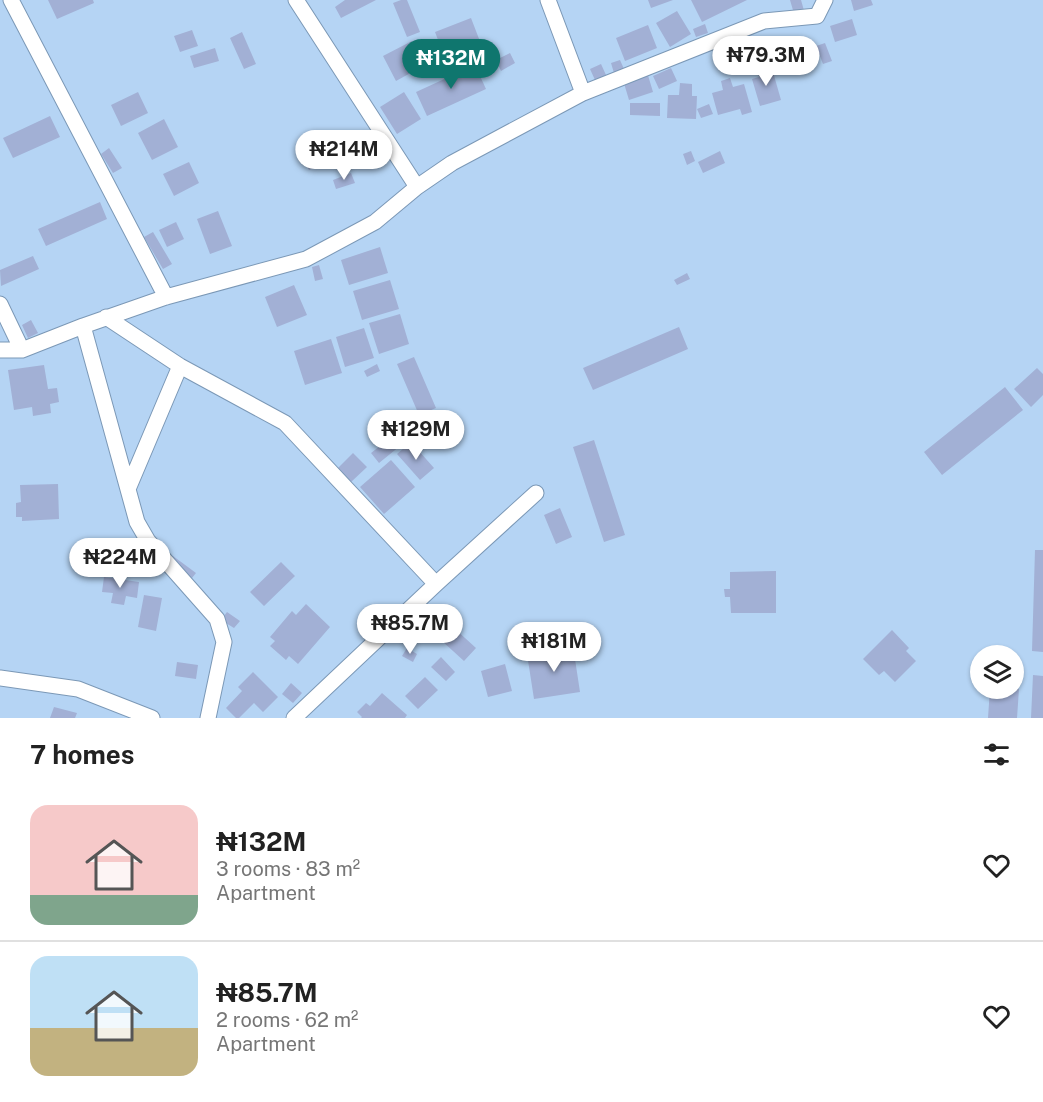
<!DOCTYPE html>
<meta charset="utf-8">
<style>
:root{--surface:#fff;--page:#f6f6f6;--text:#222;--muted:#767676;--line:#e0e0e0;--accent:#0f766e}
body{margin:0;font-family:"Public Sans",sans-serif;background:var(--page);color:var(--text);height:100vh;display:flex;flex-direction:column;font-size:22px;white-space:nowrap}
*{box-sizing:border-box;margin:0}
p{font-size:20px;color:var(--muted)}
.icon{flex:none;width:33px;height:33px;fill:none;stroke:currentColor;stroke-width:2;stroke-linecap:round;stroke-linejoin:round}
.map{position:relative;height:718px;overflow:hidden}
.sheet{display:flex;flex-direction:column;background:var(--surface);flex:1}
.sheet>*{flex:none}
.buttons{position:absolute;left:970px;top:645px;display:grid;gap:12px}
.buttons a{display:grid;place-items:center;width:54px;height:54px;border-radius:50%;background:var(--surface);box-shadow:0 2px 4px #0004;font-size:30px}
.price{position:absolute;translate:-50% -51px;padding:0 14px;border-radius:21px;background:#fff;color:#222;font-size:20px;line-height:39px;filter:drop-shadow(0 2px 3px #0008)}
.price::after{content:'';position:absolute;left:50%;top:36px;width:18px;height:14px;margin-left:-9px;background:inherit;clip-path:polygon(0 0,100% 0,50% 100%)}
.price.active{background:var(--accent);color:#fff}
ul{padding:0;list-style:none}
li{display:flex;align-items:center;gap:18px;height:150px;padding:0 30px}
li+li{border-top:2px solid var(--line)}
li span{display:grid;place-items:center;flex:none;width:168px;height:120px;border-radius:18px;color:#555}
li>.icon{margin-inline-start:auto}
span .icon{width:72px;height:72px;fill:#fffc;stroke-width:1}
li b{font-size:26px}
h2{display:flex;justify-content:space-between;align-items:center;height:72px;padding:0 30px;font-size:26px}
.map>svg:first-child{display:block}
.building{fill:#a2b0d5}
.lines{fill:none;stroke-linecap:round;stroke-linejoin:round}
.street-casing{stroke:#7b98b6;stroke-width:17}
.street{stroke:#fff;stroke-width:15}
</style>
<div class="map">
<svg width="1043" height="718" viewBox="0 0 1043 718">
<rect width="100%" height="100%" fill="#b5d4f4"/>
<path class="building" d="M48 0H93L94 3 57 19Z
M345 0H376L341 18 335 7Z
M401 0H407L420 32 407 37 393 3Z
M648 0H673L651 8Z
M691 0H747L702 22Z
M790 0H801L805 14 795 17Z
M851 0H871L873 5 854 11Z
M677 11 691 34 670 47 656 23Z
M471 18 481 44 445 58 435 32Z
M852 19 857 35 835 42 830 26Z
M705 24 708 33 696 37 693 29Z
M648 25 657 48 625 61 616 38Z
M192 30 198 46 180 52 174 36Z
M242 32 256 64 244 69 230 38Z
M412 41 425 65 396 81 383 56Z
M825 43 832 61 823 64 816 46Z
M215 48 219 61 194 68 190 56Z
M510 53 515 63 501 71 496 60Z
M620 60 624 69 614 73 611 63Z
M601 64 606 75 595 80 590 69Z
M475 65 486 89 427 116 416 92Z
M766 65 768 74 773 72 781 100 760 106 752 79 759 77 756 68Z
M671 68 677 81 659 89 653 76Z
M647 72 653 92 629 100 623 80Z
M730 78 733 87 744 84 752 112 742 115 740 109 718 115 712 93 723 90 721 81Z
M680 83 692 84V96H697L696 119 667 118 668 95H679Z
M138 92 148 113 121 126 111 105Z
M404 92 421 119 397 134 380 107Z
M630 103H660V116L630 115Z
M709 104 713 114 701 118 697 109Z
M50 116 60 137 13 158 3 138Z
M164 119 178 147 152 160 138 133Z
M109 148 122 168 113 173 101 154Z
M317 149 323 164 309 170 302 156Z
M691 151 695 161 687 165 683 154Z
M720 151 725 163 703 173 698 162Z
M189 162 199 183 174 196 163 174Z
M351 173 355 183 336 189 333 180Z
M100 202 107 219 46 246 38 229Z
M218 211 232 246 210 254 197 219Z
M176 222 184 239 167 247 159 230Z
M153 232 172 264 163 269 144 237Z
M380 247 388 273 349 285 341 260Z
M33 256 39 269 1 286 0 270Z
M319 265 323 279 315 281 312 267Z
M687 273 690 279 677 285 674 280Z
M390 280 399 309 362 320 353 291Z
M294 285 307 315 277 327 265 297Z
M400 314 409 344 379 354 369 323Z
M31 320 38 333 28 338 22 325Z
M679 327 688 349 593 390 583 368Z
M364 328 374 358 345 367 336 337Z
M331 339 342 373 305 385 294 351Z
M414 357 436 408 419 415 397 364Z
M377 364 380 371 367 377 364 371Z
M44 365 48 389 57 388 59 402 50 404 51 413 33 416 32 407 14 410 8 370Z
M1037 368 1043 374V395L1031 407 1014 389Z
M1005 387 1023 410 942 475 924 452Z
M393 436 400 446 379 463 371 453Z
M594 440 625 535 604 542 573 447Z
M411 442 434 468 420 480 397 454Z
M353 453 367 467 350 483 336 470Z
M391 460 415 487 384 514 360 487Z
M58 484 59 519 22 521V517H16V503L21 502 20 485Z
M560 508 572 537 556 544 544 515Z
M1035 550H1043V652L1032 651Z
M173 556 196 573 192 578 169 561Z
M281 562 295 576 264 606 250 592Z
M776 571V613H731L730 597H725L724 589H730V572Z
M104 577 139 582 137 598 126 596 124 605 111 603 113 593 102 592Z
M144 595 162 598 156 631 138 627Z
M306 604 330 627 298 664 289 656 286 660 270 646 275 641 270 637 292 611 296 615Z
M227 612 240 621 234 628 221 620Z
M454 628 476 648 464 661 442 641Z
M892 630 909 648 906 651 916 661 895 682 884 671 879 675 863 659Z
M573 646 580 692 534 699 527 654Z
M407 648 417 654 413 662 402 656Z
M441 657 455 672 446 681 431 667Z
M177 662 198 665 196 679 175 676Z
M505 664 512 691 488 697 481 671Z
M253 672 278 697 263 712 254 703 239 718H236L226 708 242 691 238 687Z
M1033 675 1043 676V718H1031Z
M425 677 438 690 418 709 405 696Z
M291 683 302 693 293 703 282 694Z
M990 688 1019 689 1017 718H988Z
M382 693 407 715 405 718H361L362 717 357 712 366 703 370 706Z
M54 707 77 713 75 718H50Z"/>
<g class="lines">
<g class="street-casing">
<path id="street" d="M11 0 166 297
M296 0 417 187
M548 0 583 93
M0 304 22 350
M106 317 180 366 285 423 436 584
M83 326 137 522 148 541 217 619 224 642 208 718
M0 350H22L83 326 166 297 306 259 375 222 417 187 452 163 583 93 764 21 817 16 825 0
M128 489 180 366
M0 678 78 689 152 718
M294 718 436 584 536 493"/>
</g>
<use href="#street" class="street"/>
</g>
</svg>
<div class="buttons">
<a><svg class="icon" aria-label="layers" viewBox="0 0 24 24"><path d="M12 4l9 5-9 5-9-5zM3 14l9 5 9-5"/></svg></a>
</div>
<b class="price" style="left:766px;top:87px">₦79.3M</b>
<b class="price active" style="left:451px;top:90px">₦132M</b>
<b class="price" style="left:344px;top:181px">₦214M</b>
<b class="price" style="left:416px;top:461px">₦129M</b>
<b class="price" style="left:120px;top:589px">₦224M</b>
<b class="price" style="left:410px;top:655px">₦85.7M</b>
<b class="price" style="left:554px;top:673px">₦181M</b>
</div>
<section class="sheet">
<h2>7 homes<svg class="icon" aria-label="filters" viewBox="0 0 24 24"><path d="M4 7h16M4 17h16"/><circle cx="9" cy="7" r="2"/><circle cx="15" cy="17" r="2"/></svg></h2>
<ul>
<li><span style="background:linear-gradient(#f6c9c9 75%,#7fa58c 0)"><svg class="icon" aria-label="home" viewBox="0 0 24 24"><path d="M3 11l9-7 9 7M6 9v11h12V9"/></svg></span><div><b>₦132M</b><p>3 rooms · 83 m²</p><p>Apartment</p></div><svg class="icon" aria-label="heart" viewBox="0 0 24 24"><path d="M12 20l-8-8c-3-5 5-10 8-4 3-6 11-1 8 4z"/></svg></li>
<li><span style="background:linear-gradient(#bfe0f5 60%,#c2b280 0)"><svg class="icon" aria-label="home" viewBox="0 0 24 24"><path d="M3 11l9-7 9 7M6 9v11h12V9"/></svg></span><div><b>₦85.7M</b><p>2 rooms · 62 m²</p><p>Apartment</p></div><svg class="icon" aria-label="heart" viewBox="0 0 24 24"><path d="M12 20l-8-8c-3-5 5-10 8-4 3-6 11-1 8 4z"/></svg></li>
</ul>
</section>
